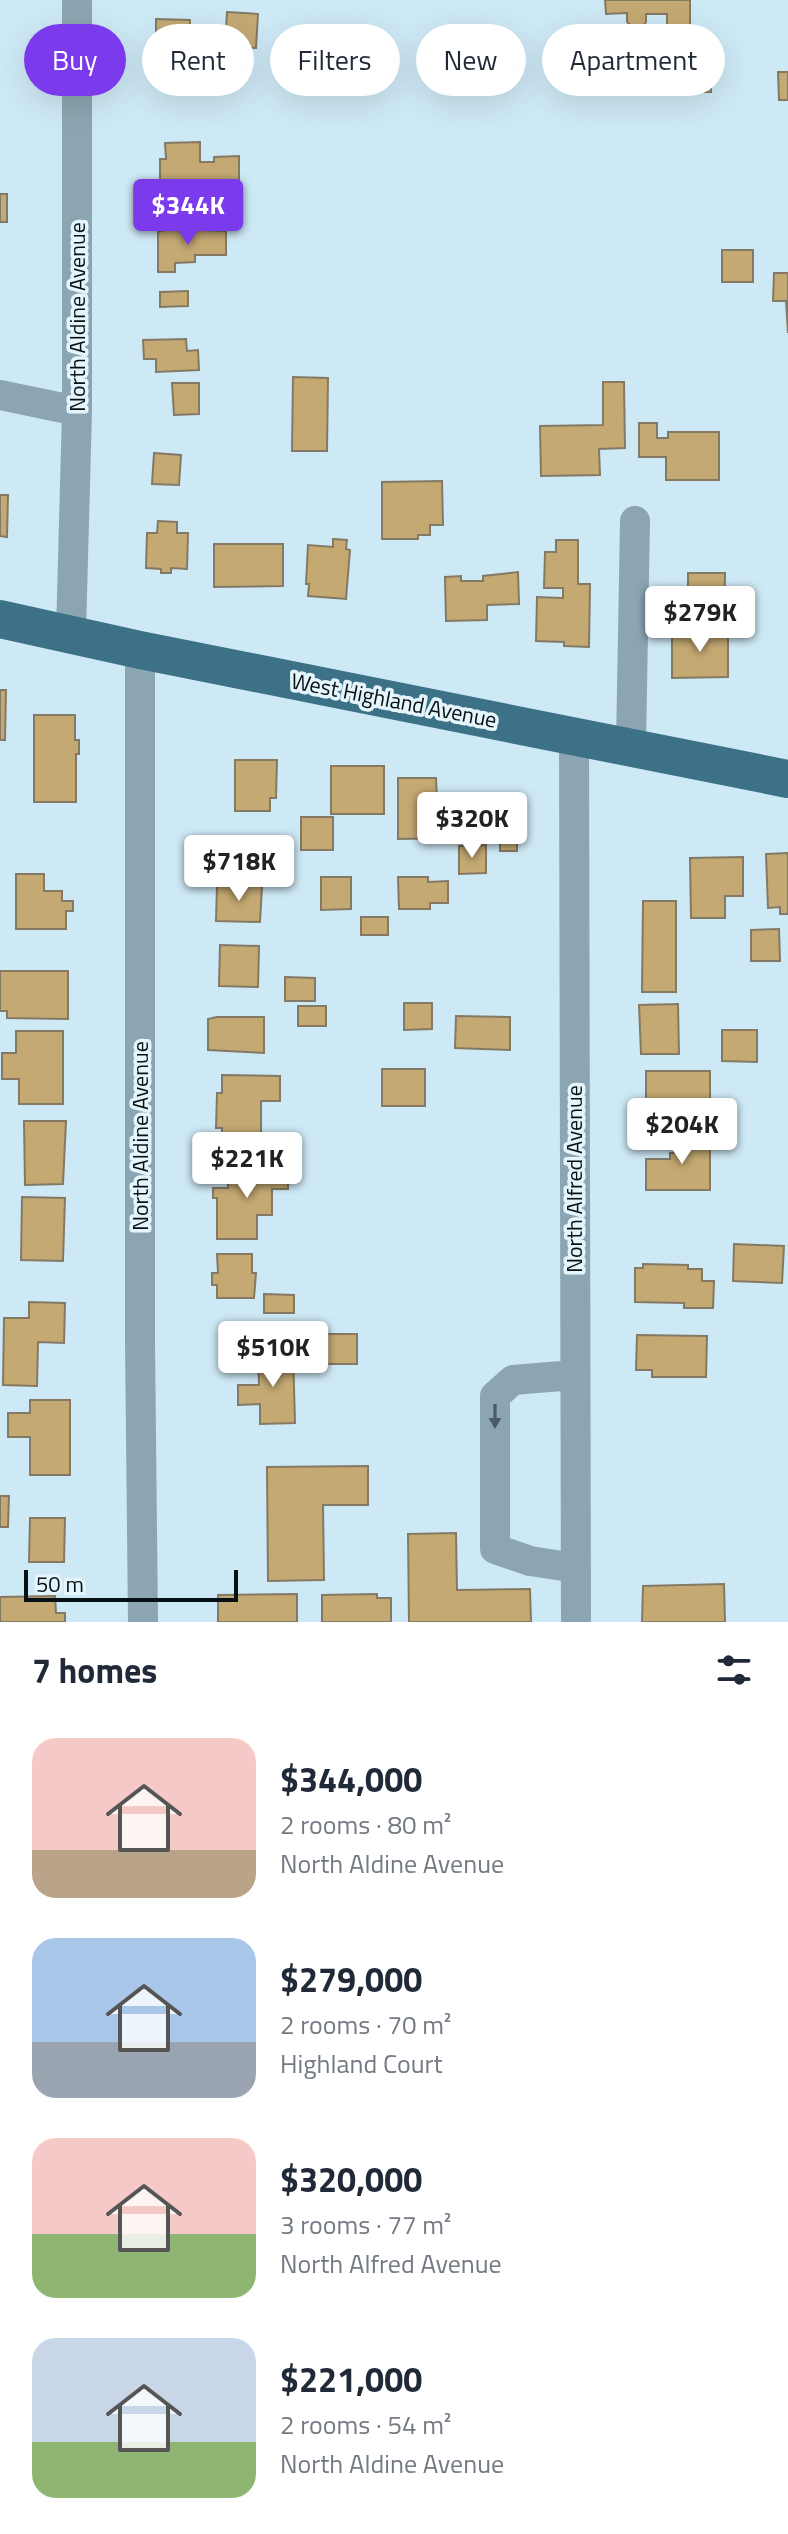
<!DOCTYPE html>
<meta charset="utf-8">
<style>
:root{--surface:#fff;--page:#f6f6f7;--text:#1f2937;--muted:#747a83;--accent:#7c3aed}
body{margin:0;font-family:"Titillium Web",sans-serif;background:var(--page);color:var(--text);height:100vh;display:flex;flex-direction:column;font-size:30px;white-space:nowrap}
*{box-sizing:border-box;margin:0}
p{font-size:26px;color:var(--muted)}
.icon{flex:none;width:44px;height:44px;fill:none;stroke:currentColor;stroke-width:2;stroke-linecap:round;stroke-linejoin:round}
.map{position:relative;height:1622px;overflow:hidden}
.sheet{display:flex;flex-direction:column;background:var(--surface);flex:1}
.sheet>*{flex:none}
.top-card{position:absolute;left:24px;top:24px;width:740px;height:72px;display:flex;gap:16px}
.scale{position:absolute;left:24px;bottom:20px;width:214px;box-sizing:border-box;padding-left:8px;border:4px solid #071015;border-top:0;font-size:22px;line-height:28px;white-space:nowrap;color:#071015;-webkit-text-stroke:6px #e4f5fc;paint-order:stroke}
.price{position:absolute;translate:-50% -68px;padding:0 18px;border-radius:8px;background:#fff;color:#222;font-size:26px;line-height:52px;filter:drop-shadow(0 2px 4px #0008)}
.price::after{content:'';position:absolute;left:50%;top:48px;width:24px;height:18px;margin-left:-12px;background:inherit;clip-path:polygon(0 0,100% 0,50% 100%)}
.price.active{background:var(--accent);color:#fff}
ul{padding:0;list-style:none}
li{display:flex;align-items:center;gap:24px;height:200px;padding:0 32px}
li span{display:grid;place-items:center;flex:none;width:224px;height:160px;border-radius:24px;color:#555}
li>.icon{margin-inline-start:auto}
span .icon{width:96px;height:96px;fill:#fffc;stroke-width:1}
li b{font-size:34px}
h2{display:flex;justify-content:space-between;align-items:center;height:96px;padding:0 32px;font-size:34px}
.chip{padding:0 28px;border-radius:36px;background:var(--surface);box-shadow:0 8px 32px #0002;font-size:28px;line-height:72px}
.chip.active{background:var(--accent);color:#fff}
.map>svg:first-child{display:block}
.building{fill:#c4a973;stroke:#847964;stroke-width:2}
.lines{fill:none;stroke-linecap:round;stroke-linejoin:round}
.minor{stroke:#8ba6b2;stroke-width:30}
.major{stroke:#3c7187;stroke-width:38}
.oneway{fill:#495b64}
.labels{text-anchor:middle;stroke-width:7;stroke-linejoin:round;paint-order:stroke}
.street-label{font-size:22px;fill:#071015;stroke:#e4f5fc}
</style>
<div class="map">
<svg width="788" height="1622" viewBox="0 0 788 1622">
<rect width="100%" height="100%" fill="#cee9f6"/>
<path class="building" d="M605 0H690V27L682 31 675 30 673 26 667 27V14H646V22L643 26 633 27 627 22V13L606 14Z
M227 12 258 14 256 48 225 46Z
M156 19 190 20V33H197V55L156 54Z
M689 50H717V79H711V92H694V82H689Z
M778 72H788V100H779Z
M200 142V162H214V157L239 156V187L160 188V159H166L165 143Z
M0 194H7V222H0Z
M171 229 226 231V255H195V262L175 263V272H158V232Z
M722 250H753V282H722Z
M774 273H788V333L786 301H773Z
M188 291V306L160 307V292Z
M186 339 187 351 198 350 199 370 156 372V359H144L143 340Z
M293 377 328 378 327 451H292Z
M603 382H624L625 448 599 449 600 475 541 476 540 426 603 425Z
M172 383H199V414L174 415Z
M639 423H657V438H668V432H719V480H666V457H639Z
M154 453 181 455 179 485 152 484Z
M442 481 443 525H430V535H418V539H382V482Z
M0 495H8L7 537 0 536Z
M158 521 177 522V533H188L187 569 171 568V573H161V569L146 568 147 533H157Z
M333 539 347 540 346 549 350 550 346 599 308 596 309 584H306L308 545 333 547Z
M556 540H578V584H590L589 647 564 646V642L536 641 537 597 563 598V588H544L545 552H556Z
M214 544H283V586L214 587Z
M518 572 519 604 487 605V620L446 621 445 577 461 576V581H483V576Z
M688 573H725L724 624H688Z
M672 631H728V677L672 678Z
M0 690H6L5 740H0Z
M34 715H75V740H79V754H76V802H34Z
M235 760H277L276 798H270V811H235Z
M331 766H384V814H331Z
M398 778H436L437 802H453V838L398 839Z
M484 794H517V851H500V842H484Z
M301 817H333V850H301Z
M486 845V873L459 874V846Z
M788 853V914H780V907L768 908 766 854Z
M743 857V896H725V918H691L690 858Z
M16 874H44V891H62V901H73V911H66V929H16Z
M321 877H351V909L321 910Z
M398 877H428V882L448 881V903H430V909H399Z
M217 885 262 886 260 922 216 921Z
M643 901H676V992H642Z
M361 917H388V935H361Z
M779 929 780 961H751V930Z
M220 945 259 946 258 987 219 986Z
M0 971H68V1019L7 1018V1011H0Z
M285 977 315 978V1001H285Z
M404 1003H432V1029L404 1030Z
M678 1004 679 1054H641L639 1005Z
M298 1006H326V1026H298Z
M456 1016 510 1017V1050L455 1048Z
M217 1017H264V1053L208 1050V1019Z
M722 1030H757V1062L722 1061Z
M16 1031H63V1104H19V1079H2V1053H16Z
M382 1069H425V1106H382Z
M646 1071H710V1124H675V1107H668V1101H646Z
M222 1075 280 1076V1101H261V1157H222V1128H216L217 1093H222Z
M24 1121H66L63 1184 25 1185Z
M674 1135H710V1190H646V1159H670V1153H674Z
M228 1168H288V1189H272V1215H257V1239H217V1198H213V1188H228Z
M22 1197 65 1198 63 1261 21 1260Z
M734 1244 784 1246 782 1283 733 1281Z
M217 1254H252V1273H256L254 1298H217V1285H212V1273H218Z
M643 1264 688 1265V1269H702V1281H714L713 1308H684V1303L635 1302V1268H643Z
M264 1294 294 1295V1313H264Z
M29 1302 65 1303 64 1343 38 1342 37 1386 3 1385 4 1318H29Z
M327 1334H357V1364H327Z
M637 1335 707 1336 706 1377H652V1370H636Z
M293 1352 295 1423 260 1424V1404L238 1405V1385H259L258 1353Z
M30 1400H70V1475H30V1437H8V1413H30Z
M368 1466V1505H323L324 1580 268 1581 267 1467Z
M0 1496H9L8 1527H0Z
M30 1518H65L64 1562H29Z
M456 1533 457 1590 530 1589 531 1622H409L408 1534Z
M724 1584 725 1622H642L643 1586Z
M297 1594V1622H218V1595Z
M377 1594V1598H391V1622H322V1595Z
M55 1596 56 1613H65V1622H0V1597Z"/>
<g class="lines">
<path class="minor" d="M0 395 77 411
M71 633 77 411V0
M140 650V1343L143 1622
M574 735 576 1622
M631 746 635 521
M574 1375 513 1380 495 1396V1549L530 1561 576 1568"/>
<path class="major" d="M0 619 140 650 788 779"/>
</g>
<defs><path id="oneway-solid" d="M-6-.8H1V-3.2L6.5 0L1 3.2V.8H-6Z" transform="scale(2)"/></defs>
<use class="oneway" href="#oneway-solid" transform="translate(495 1416) rotate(90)"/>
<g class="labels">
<g class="street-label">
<text transform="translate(77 317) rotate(-90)" y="8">North Aldine Avenue</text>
<text transform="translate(394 700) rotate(11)" y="8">West Highland Avenue</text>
<text transform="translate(140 1136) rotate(-90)" y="8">North Aldine Avenue</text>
<text transform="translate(574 1179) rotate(-90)" y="8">North Alfred Avenue</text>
</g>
</g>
</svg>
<div class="scale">50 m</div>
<b class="price active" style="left:188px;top:247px">$344K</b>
<b class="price" style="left:700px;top:654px">$279K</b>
<b class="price" style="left:472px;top:860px">$320K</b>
<b class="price" style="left:239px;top:903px">$718K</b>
<b class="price" style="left:682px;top:1166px">$204K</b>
<b class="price" style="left:247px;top:1200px">$221K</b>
<b class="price" style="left:273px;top:1389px">$510K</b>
<div class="top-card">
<a class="chip active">Buy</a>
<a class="chip">Rent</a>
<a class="chip">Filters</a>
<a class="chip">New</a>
<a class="chip">Apartment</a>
</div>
</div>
<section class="sheet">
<h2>7 homes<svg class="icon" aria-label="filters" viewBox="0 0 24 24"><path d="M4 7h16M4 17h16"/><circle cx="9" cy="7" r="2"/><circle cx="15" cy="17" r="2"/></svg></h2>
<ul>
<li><span style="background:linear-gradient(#f6c9c9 70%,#b9a48a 0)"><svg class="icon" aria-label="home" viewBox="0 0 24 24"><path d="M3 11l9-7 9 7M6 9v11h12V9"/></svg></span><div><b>$344,000</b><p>2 rooms · 80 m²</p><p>North Aldine Avenue</p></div></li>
<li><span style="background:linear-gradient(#a9c7e8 65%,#9aa5b1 0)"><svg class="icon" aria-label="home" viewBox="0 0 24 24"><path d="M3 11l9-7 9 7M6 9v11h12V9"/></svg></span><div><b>$279,000</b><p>2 rooms · 70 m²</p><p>Highland Court</p></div></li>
<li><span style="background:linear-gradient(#f6c9c9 60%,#8fb573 0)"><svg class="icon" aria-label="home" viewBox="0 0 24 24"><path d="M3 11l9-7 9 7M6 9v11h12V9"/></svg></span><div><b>$320,000</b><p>3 rooms · 77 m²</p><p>North Alfred Avenue</p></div></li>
<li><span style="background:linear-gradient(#c9d6e8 65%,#8fb573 0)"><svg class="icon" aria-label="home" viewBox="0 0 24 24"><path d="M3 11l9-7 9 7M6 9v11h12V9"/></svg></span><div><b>$221,000</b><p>2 rooms · 54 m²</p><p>North Aldine Avenue</p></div></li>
</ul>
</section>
